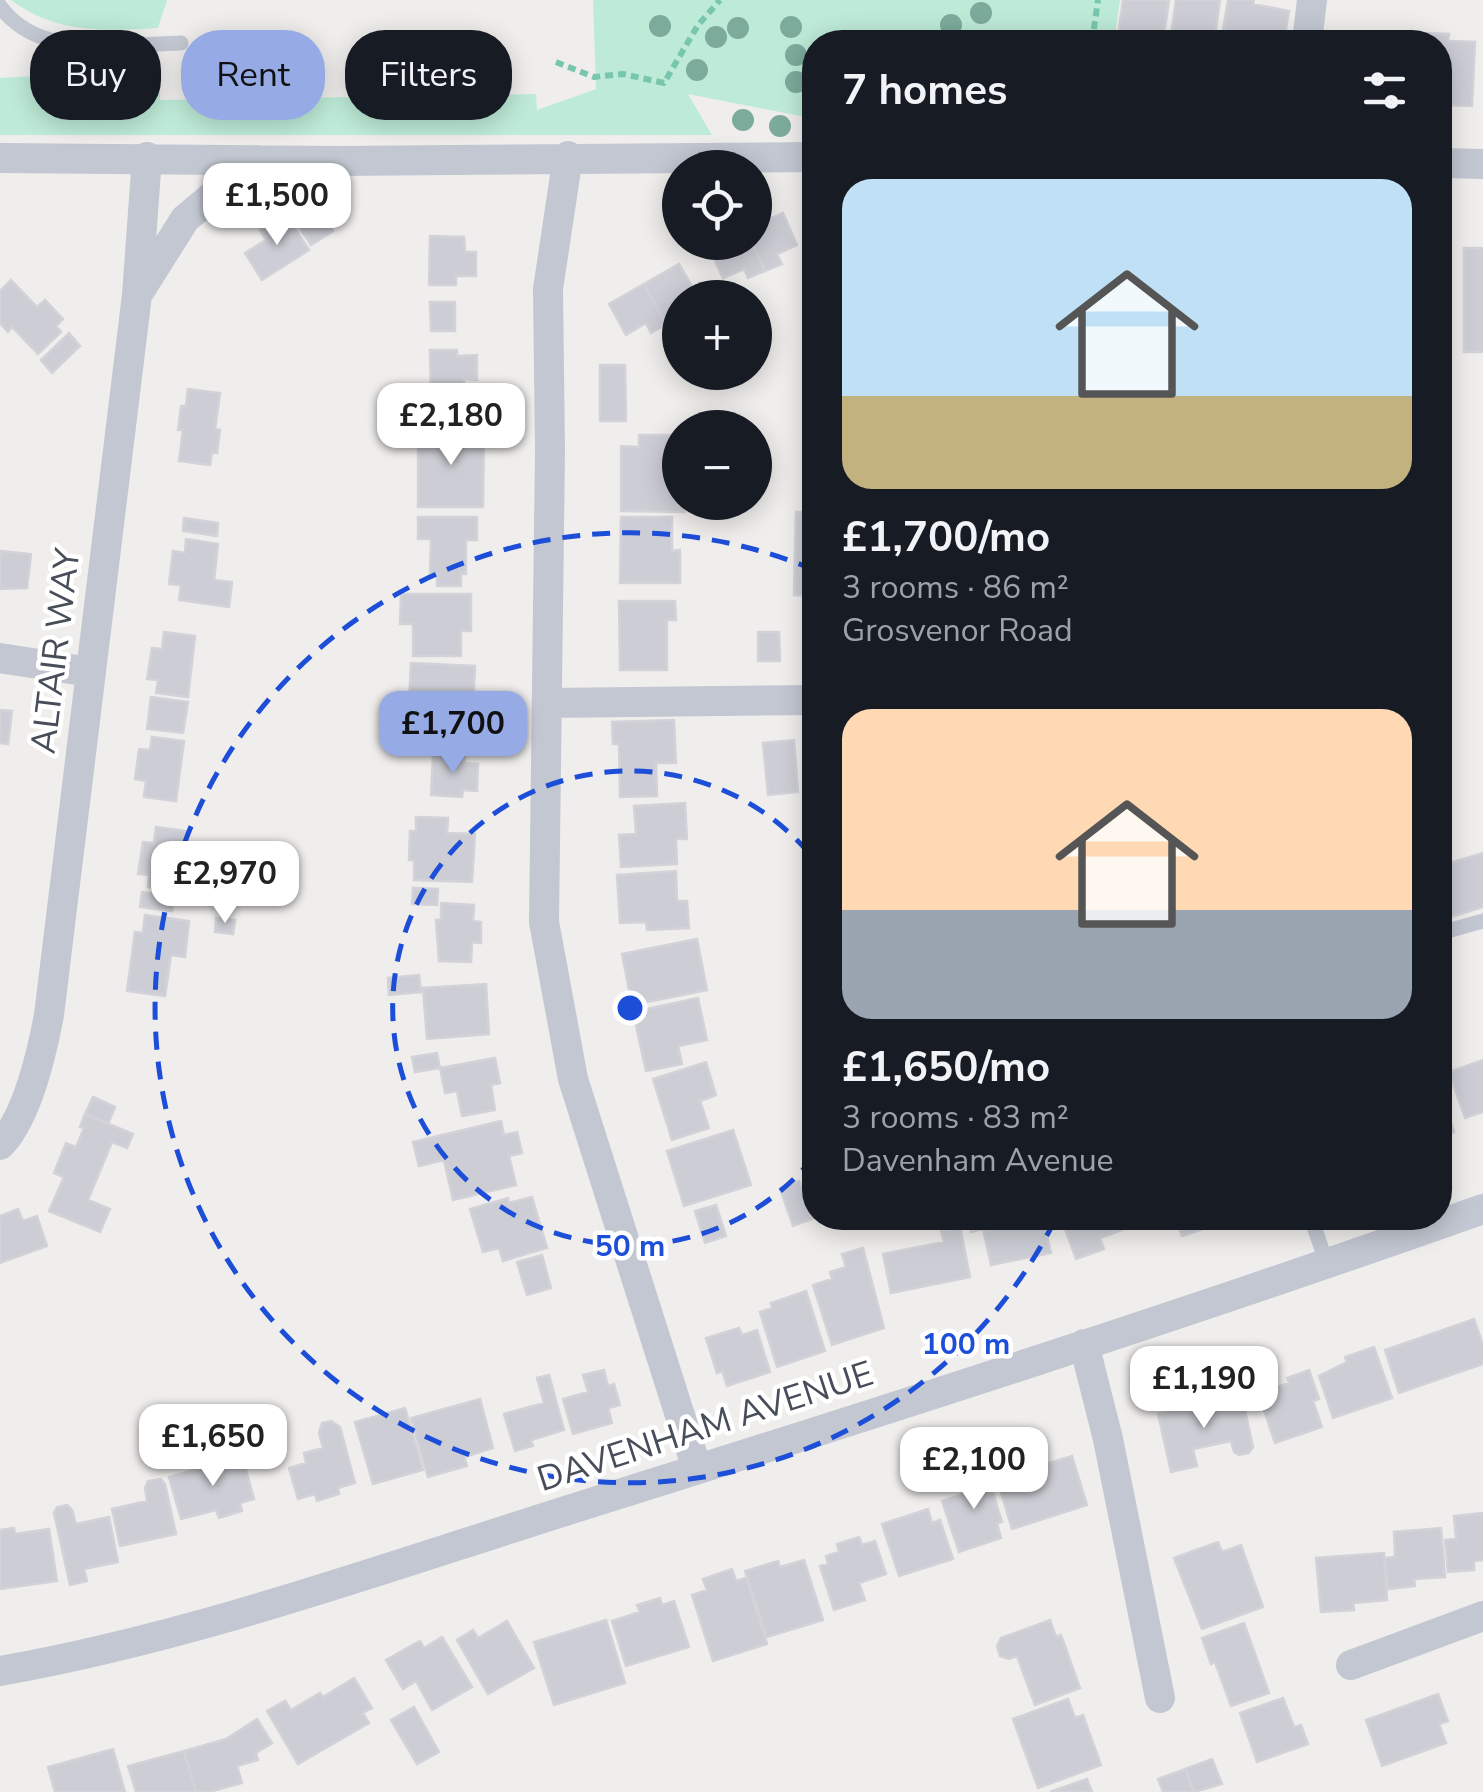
<!DOCTYPE html>
<meta charset="utf-8">
<style>
:root{--surface:#171b24;--page:#242831;--text:#f1f3f6;--muted:#9ea1a6;--accent:#96aae5}
body{margin:0;font-family:"Nunito Sans",sans-serif;background:var(--page);color:var(--text);height:100vh;display:flex;flex-direction:column;font-size:38px;white-space:nowrap}
*{box-sizing:border-box;margin:0}
p{font-size:32px;color:var(--muted)}
.icon{flex:none;width:55px;height:55px;fill:none;stroke:currentColor;stroke-width:2;stroke-linecap:round;stroke-linejoin:round}
.map{position:relative;flex:1;overflow:hidden}
.side{position:absolute;left:802px;top:30px;width:650px;height:1200px;display:flex;flex-direction:column;background:var(--surface);border-radius:40px;box-shadow:0 5px 25px #0003}
.side>*{flex:none}
.hud{position:absolute;left:30px;top:30px;width:622px;height:90px;display:flex;gap:20px}
.tools{position:absolute;left:662px;top:150px;display:grid;gap:20px}
.tools a{display:grid;place-items:center;width:110px;height:110px;border-radius:50%;background:var(--surface);box-shadow:0 5px 25px #0003;font-size:50px}
.price{position:absolute;translate:-50% -85px;padding:0 22px;border-radius:20px;background:#fff;color:#222;font-size:32px;line-height:65px;filter:drop-shadow(0 2px 5px #0008)}
.price::after{content:'';position:absolute;left:50%;top:60px;width:30px;height:22px;margin-left:-15px;background:inherit;clip-path:polygon(0 0,100% 0,50% 100%)}
.price.selected{background:var(--accent);color:#111}
ul{padding:0;list-style:none}
li{display:grid;align-content:center;gap:20px;height:530px;padding:0 40px}
li span{display:grid;place-items:center;height:310px;border-radius:30px;color:#555}
li>.icon{margin-inline-start:auto}
span .icon{width:180px;height:180px;fill:#fffc;stroke-width:1}
li b{font-size:42px}
h2{display:flex;justify-content:space-between;align-items:center;height:120px;padding:0 40px;font-size:42px}
.tag{padding:0 35px;border-radius:40px;background:var(--surface);box-shadow:0 5px 25px #0003;font-size:35px;line-height:90px}
.tag.selected{background:var(--accent);color:#111}
.map>svg:first-child{display:block}
.green{fill:#beebd8}
.building{fill:#cdced5;stroke:#d2d2d8;stroke-width:2.5}
.lines{fill:none;stroke-linecap:round;stroke-linejoin:round}
.path{stroke:#79c6af;stroke-width:6;stroke-dasharray:8 5;stroke-linecap:butt}
.service{stroke:#c2c7d1;stroke-width:15}
.minor{stroke:#c2c7d1;stroke-width:30}
.tree{fill:#7cab9c}
.ring{fill:none;stroke:#1d4ed8;stroke-width:5;stroke-dasharray:18 12}
.labels{text-anchor:middle;stroke-width:9;stroke-linejoin:round;paint-order:stroke}
.street-label{font-size:35px;fill:#474d59;stroke:#fff}
.centre{fill:#1d4ed8;stroke:#fff;stroke-width:5}
.ring-label{font-size:30px;text-anchor:middle;font-weight:bold;fill:#1d4ed8;stroke:#fff;stroke-width:9;stroke-linejoin:round;paint-order:stroke}
</style>
<div class="map">
<svg width="1483" height="1792" viewBox="0 0 1483 1792">
<rect width="100%" height="100%" fill="#f0eeed"/>
<path class="green" d="M11 0H167L158 28C104 31 56 34 11 0Z
M593 0H1120L1114 42H815V119L688 94 712 135H0V78L33 76 48 61 159 63 160 100 536 94 537 110 596 89Z"/>
<path class="building" d="M1123 0H1169L1163 42H1117Z
M1176 0H1220L1214 42H1170Z
M1228 0H1254L1253 4 1289 11 1284 42H1221Z
M1351 32 1371 33V39L1401 40V42H1331H1350Z
M1424 33 1449 34 1448 41 1475 42 1472 106 1444 105V93H1440V42H1406V39L1423 40Z
M314 201 333 231 311 245 292 216Z
M783 213 797 245 777 254 782 264 765 271 752 242H755V225Z
M285 214 309 250 262 280 245 253 266 240 260 230Z
M430 236 464 237 465 252H476V276H456V285H429Z
M716 242H752L765 271 748 278 744 269 723 278 708 246Z
M1464 248H1483V352H1464Z
M679 264 697 295 680 298V316L666 324 644 284Z
M11 280 37 307 45 300 63 319 56 326 61 332 38 354 12 327 8 332 0 323V291Z
M644 284 666 324 651 333 646 323 626 335 609 304Z
M430 302H455V331H431Z
M69 333 80 346 52 373 41 360Z
M430 350H457V356L477 355V380L464 379V397H431Z
M600 365H625L626 421H600Z
M188 389 220 393 215 429 220 430 217 453 212 452 210 465 179 461 183 430H178L181 406H186Z
M418 429 484 430 483 507H418Z
M639 435H680V502H685V512L621 511V446L639 447Z
M796 512H815V596L794 595Z
M418 517H477V540H466V574H461V586H437V574H430L431 539H418Z
M621 517H672V551L680 550V583H620Z
M184 518 218 523 217 536 183 531Z
M186 539 218 544 214 580 232 582 229 607 179 600 181 585 169 584 173 551 185 553Z
M0 551 31 554 27 588 0 589Z
M401 594H471V631H461V656H413V624H400Z
M619 601H675L676 620H667V670H620Z
M164 632 195 636 188 697 156 693 158 680 147 679 152 648 162 649Z
M758 632H779L780 661H758Z
M411 663 475 666 473 708H461L460 727 408 725Z
M151 697 188 702 183 733 147 729Z
M0 710 12 711 8 744 0 743Z
M674 720 676 763H656L657 796 620 797 619 744H613L612 722Z
M409 729 436 730 435 746 409 745Z
M152 737 184 741 176 801 144 797 146 781 135 779 139 749 150 750Z
M794 740 798 792 768 795 763 743Z
M433 756 464 757V763L478 764 477 791 463 790 462 797 431 795Z
M815 785V846H811L805 786Z
M685 803 687 839H676L677 864 621 867 619 835 636 834 634 806Z
M416 817 448 818 447 833 475 834 472 882 414 880V860H409L410 831H416Z
M156 827 186 831 178 891 148 887 149 875 138 874 143 842 154 843Z
M1483 853V907L1448 918 1440 891V866Z
M676 871 677 901H687L689 928 647 930 646 922 620 923 617 875Z
M413 888 438 889 437 905 412 904Z
M142 892 174 897 172 911 140 907Z
M441 903 474 905 473 921 481 922V943L472 942 471 962 439 961 436 920H441Z
M145 915 189 921 185 957 171 955 165 996 127 991 135 932 143 933Z
M216 918 235 920 233 934 215 932Z
M697 939 707 990 632 1005 622 954Z
M419 975 421 992 389 995 388 978Z
M486 984 489 1034 427 1039 423 988Z
M698 998 707 1040 678 1046 682 1064 646 1071 633 1012Z
M437 1053 440 1068 415 1072 412 1057Z
M495 1058 500 1083 491 1085 495 1110 462 1116 457 1091 445 1093 440 1068Z
M1483 1060V1112L1465 1118 1449 1072Z
M706 1062 716 1095 700 1101 709 1128 672 1140 653 1079Z
M1440 1090 1454 1132 1440 1137Z
M93 1097 115 1107 108 1124 85 1114Z
M85 1114 133 1134 127 1148 112 1142 88 1200 110 1209 100 1232 49 1211 64 1177 54 1173 66 1143 76 1147 84 1128 80 1127Z
M501 1121 504 1135 517 1132 522 1153 509 1156 516 1185 453 1200 444 1160 419 1166 413 1142Z
M733 1130 751 1185 684 1206 667 1151Z
M799 1181 812 1219 793 1226 780 1188Z
M532 1197 547 1248 503 1261 499 1248 483 1252 470 1209 508 1198 509 1203Z
M716 1205 726 1236 705 1243 695 1211Z
M18 1209 23 1221 37 1216 47 1246 0 1263V1216Z
M968 1218H1043L1051 1253 991 1265 983 1229 971 1232Z
M1061 1218H1123L1127 1228 1100 1238 1104 1249 1076 1259Z
M1175 1218H1209L1212 1226 1182 1236Z
M960 1227 970 1277 891 1293 883 1254 944 1242 941 1231Z
M863 1248 884 1328 832 1345 813 1285 832 1279 830 1272 846 1267 842 1254Z
M542 1255 551 1288 527 1295 517 1262Z
M806 1291 825 1351 777 1367 760 1312 772 1308 771 1303Z
M1474 1319 1483 1345V1364L1399 1393 1385 1350Z
M739 1328 742 1335 757 1330 770 1372 727 1386 722 1371 717 1373 706 1338Z
M1374 1347 1392 1398 1333 1418 1319 1376 1347 1362 1345 1357Z
M604 1370 608 1386 614 1384 620 1405 608 1408 612 1423 573 1434 563 1399 588 1392 583 1375Z
M1309 1370 1319 1399 1313 1401 1322 1427 1275 1443 1260 1398 1276 1393 1274 1388 1289 1383 1287 1378Z
M549 1375 564 1430 531 1440 533 1446 515 1451 504 1414 544 1403 537 1378Z
M1242 1397 1253 1447 1249 1453 1239 1455 1234 1452 1231 1441 1193 1449 1197 1466 1171 1472 1158 1414Z
M480 1399 493 1448 464 1457 467 1466 428 1477 411 1418Z
M405 1408 423 1470 373 1484 355 1422Z
M331 1421 340 1427 355 1483 338 1488 339 1494 317 1501 315 1494 298 1499 289 1468 306 1463 304 1453 323 1448 319 1433 322 1423Z
M242 1456 254 1499 240 1503 242 1511 219 1518 216 1510 181 1519 169 1477Z
M1072 1456 1087 1505 1012 1529 997 1479Z
M983 1460 1002 1522 997 1523 1001 1538 959 1552 942 1501 974 1491 966 1465Z
M160 1479 165 1484 176 1534 120 1546 112 1509 147 1501 145 1488 148 1481Z
M67 1505 72 1510 76 1524 109 1517 118 1562 84 1569 87 1581 70 1585 54 1513 57 1507Z
M928 1509 932 1523 940 1520 953 1559 899 1576 882 1524Z
M1483 1513V1560L1474 1561V1570L1448 1572 1445 1540 1456 1539 1454 1516Z
M14 1528 15 1534 49 1529 57 1581 0 1589V1530Z
M1441 1528 1445 1577 1414 1579 1415 1586 1388 1589 1385 1558 1395 1557 1394 1532Z
M859 1537 862 1545 875 1541 886 1574 859 1583 865 1600 834 1610 820 1566 828 1564 826 1556 839 1552 837 1544Z
M1218 1542 1222 1552 1241 1545 1263 1607 1202 1629 1174 1558Z
M1384 1553 1387 1600 1353 1603 1354 1610 1321 1612 1316 1558Z
M804 1560 823 1620 767 1637 745 1571 778 1561 780 1567Z
M732 1569 736 1581 746 1578 767 1644 713 1661 692 1595 707 1590 703 1579Z
M660 1598 662 1605 674 1601 689 1647 626 1666 612 1621 640 1612 637 1605Z
M606 1620 625 1683 554 1705 534 1642Z
M1050 1620 1056 1637 1061 1635 1080 1688 1035 1705 1017 1656 1009 1659 1000 1656 997 1646 1001 1638Z
M507 1621 534 1668 488 1694 457 1640 473 1630 478 1638Z
M1244 1623 1269 1693 1231 1706 1215 1662 1211 1664 1202 1638Z
M442 1637 472 1687 432 1710 416 1681 403 1689 386 1660 420 1641 424 1648Z
M354 1678 372 1708 363 1713 369 1723 298 1764 267 1711 285 1701 291 1710 320 1693 323 1697Z
M1438 1694 1448 1721 1439 1724 1446 1743 1382 1766 1366 1720Z
M1283 1698 1294 1727 1301 1725 1308 1744 1257 1762 1240 1713Z
M1068 1699 1075 1718 1083 1715 1101 1765 1038 1788 1013 1719Z
M414 1707 439 1752 417 1764 391 1720Z
M257 1719 272 1743 256 1753 258 1760 237 1766 242 1783 209 1792H196L184 1751 226 1739Z
M113 1749 125 1792H55L48 1767Z
M184 1751 196 1792H136L128 1766Z
M1212 1759 1222 1784 1194 1792 1185 1769Z
M1185 1769 1194 1792H1163L1158 1779Z
M1087 1779 1092 1792H1050Z"/>
<g class="lines">
<path class="path" d="M1092 42 1098 0
M556 62 594 77 623 74 664 83 698 25 720 0"/>
<path class="service" d="M0 6C39 61 123 44 181 43
M1440 933 1483 921
M1311 1218 1327 1264"/>
<path class="minor" d="M1307 42 1312 0
M568 156 548 289 550 451 544 922 573 1079 697 1469
M0 158 339 161 815 157
M1440 163 1483 164
M139 292 185 219 256 160
M0 658 90 672
M548 703 815 700
M0 1145C27 1118 42 1052 49 1015L137 295 147 157
M1084 1344 1108 1439 1160 1698
M1351 1665 1483 1616
M0 1671C197 1636 387 1567 578 1507 881 1412 1184 1315 1483 1209"/>
</g>
<g class="tree">
<circle cx="981" cy="13" r="11"/>
<circle cx="951" cy="25" r="11"/>
<circle cx="660" cy="26" r="11"/>
<circle cx="791" cy="27" r="11"/>
<circle cx="738" cy="28" r="11"/>
<circle cx="716" cy="37" r="11"/>
<circle cx="796" cy="55" r="11"/>
<circle cx="697" cy="70" r="11"/>
<circle cx="796" cy="82" r="11"/>
<circle cx="743" cy="120" r="11"/>
<circle cx="780" cy="126" r="11"/>
</g>
<g class="ring">
<path d="M814 1157A237 237 0 1 1 814 859"/>
<path d="M1055 1220A475 475 0 1 1 812 569"/>
</g>
<g class="labels">
<g class="street-label">
<text transform="translate(55 651) rotate(-83)" y="12">ALTAIR WAY</text>
<text transform="translate(705 1426) rotate(-18)" y="12">DAVENHAM AVENUE</text>
</g>
</g>
<circle cx="630" cy="1008" r="15" class="centre"/>
<g class="ring-label">
<text x="630" y="1256">50 m</text>
<text x="966" y="1354">100 m</text>
</g>
</svg>
<div class="tools">
<a><svg class="icon" aria-label="locate" viewBox="0 0 24 24"><circle cx="12" cy="12" r="6"/><path d="M12 2v4M12 18v4M2 12h4M18 12h4"/></svg></a>
<a>+</a>
<a>−</a>
</div>
<b class="price" style="left:277px;top:248px">£1,500</b>
<b class="price" style="left:451px;top:468px">£2,180</b>
<b class="price selected" style="left:453px;top:776px">£1,700</b>
<b class="price" style="left:225px;top:926px">£2,970</b>
<b class="price" style="left:1204px;top:1431px">£1,190</b>
<b class="price" style="left:213px;top:1489px">£1,650</b>
<b class="price" style="left:974px;top:1512px">£2,100</b>
<div class="hud">
<a class="tag">Buy</a>
<a class="tag selected">Rent</a>
<a class="tag">Filters</a>
</div>
<section class="side">
<h2>7 homes<svg class="icon" aria-label="filters" viewBox="0 0 24 24"><path d="M4 7h16M4 17h16"/><circle cx="9" cy="7" r="2"/><circle cx="15" cy="17" r="2"/></svg></h2>
<ul>
<li><span style="background:linear-gradient(#bfe0f5 70%,#c2b280 0)"><svg class="icon" aria-label="home" viewBox="0 0 24 24"><path d="M3 11l9-7 9 7M6 9v11h12V9"/></svg></span><div><b>£1,700/mo</b><p>3 rooms · 86 m²</p><p>Grosvenor Road</p></div></li>
<li><span style="background:linear-gradient(#ffd9b3 65%,#9aa5b1 0)"><svg class="icon" aria-label="home" viewBox="0 0 24 24"><path d="M3 11l9-7 9 7M6 9v11h12V9"/></svg></span><div><b>£1,650/mo</b><p>3 rooms · 83 m²</p><p>Davenham Avenue</p></div></li>
</ul>
</section>
</div>
